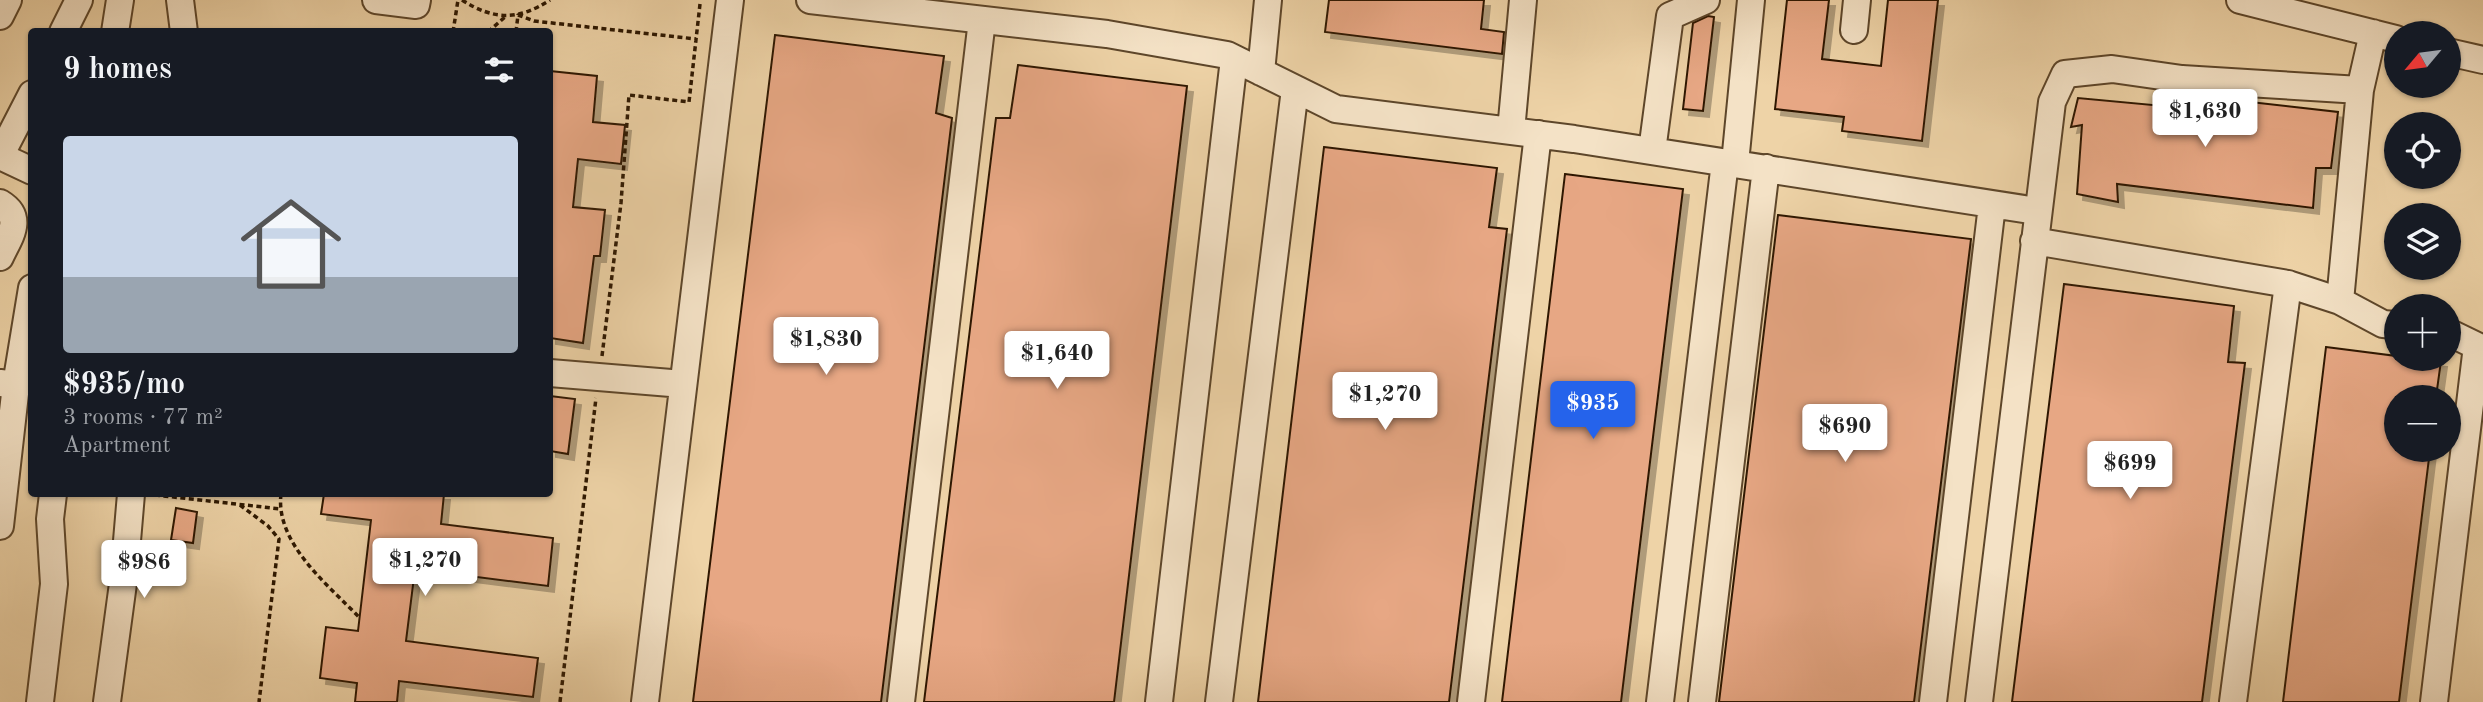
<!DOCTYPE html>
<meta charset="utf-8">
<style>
:root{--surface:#171b24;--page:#242831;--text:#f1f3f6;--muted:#9ea1a6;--line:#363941;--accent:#2563eb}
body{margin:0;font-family:"Old Standard TT",serif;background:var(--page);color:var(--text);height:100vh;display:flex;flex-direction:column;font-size:26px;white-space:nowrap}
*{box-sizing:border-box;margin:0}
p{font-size:23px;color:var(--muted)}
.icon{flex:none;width:38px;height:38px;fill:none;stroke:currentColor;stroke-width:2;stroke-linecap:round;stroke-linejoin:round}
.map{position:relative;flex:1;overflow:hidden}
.sheet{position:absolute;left:28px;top:28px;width:525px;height:469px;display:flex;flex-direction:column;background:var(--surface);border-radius:7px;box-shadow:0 2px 5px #0004}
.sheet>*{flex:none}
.needle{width:46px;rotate:241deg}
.controls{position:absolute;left:2384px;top:21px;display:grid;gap:14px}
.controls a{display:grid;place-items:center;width:77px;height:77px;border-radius:50%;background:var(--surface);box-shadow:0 2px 5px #0004;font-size:35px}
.price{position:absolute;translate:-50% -60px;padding:0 16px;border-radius:7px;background:#fff;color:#222;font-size:23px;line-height:46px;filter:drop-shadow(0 2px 4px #0008)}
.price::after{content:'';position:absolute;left:50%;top:42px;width:21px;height:16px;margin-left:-10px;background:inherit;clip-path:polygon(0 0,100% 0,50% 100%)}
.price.active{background:var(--accent);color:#fff}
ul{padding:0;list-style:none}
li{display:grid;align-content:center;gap:14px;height:371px;padding:0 35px}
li+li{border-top:2px solid var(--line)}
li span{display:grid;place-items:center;height:217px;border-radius:7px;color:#555}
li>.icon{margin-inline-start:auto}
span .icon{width:126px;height:126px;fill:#fffc;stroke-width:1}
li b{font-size:30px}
h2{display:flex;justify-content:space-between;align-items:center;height:84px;padding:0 35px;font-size:30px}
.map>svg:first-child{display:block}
.building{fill:#e7a784;stroke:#2d1700;stroke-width:2;filter:url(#shadow)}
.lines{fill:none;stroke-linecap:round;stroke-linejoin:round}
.minor-casing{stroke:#5d462a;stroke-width:30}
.path{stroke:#2d1700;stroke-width:3.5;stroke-dasharray:5 3.5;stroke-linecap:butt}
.minor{stroke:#f4e2c6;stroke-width:26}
</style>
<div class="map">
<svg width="2483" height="702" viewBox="0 0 2483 702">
<defs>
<filter id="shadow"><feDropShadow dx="6" dy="6" stdDeviation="0" flood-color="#0004"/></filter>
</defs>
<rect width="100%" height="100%" fill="#eed3a7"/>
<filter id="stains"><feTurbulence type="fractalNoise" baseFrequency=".00286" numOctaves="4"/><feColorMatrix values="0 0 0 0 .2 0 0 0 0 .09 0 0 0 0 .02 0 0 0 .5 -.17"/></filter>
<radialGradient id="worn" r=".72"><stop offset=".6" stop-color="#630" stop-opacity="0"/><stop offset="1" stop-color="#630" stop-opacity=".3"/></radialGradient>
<path class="building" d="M1329 0H1484L1481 29 1504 32 1502 54 1325 32Z
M1787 0H1829L1822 59 1881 66 1888 0H1938L1922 141 1842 131 1844 117 1775 109Z
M1708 16 1714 17 1703 111 1683 109 1693 23Z
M775 35 944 56 936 113 952 118 881 702H693Z
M1018 65 1187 86 1114 702H924L996 118H1010Z
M550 71 597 76 593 122 625 125 621 164 578 159 573 207 605 210 600 256H594L583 343 550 338Z
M2197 96 2338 112 2331 168H2316L2313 208 2117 184 2118 202 2077 194 2082 125 2071 127 2078 98 2195 109Z
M1324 147 1497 168 1489 227 1507 229 1449 702H1258Z
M1565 174 1683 189 1621 702H1502Z
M1778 215 1971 239 1914 702H1719Z
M2064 284 2234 306 2228 362 2245 363 2202 702H2012Z
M2326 347 2396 356V359L2441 361 2436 397H2396V450H2430L2399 702H2283Z
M550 396 575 399 568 454 550 451Z
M324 494H444L441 524 553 538 548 586 415 569 406 641 538 658 533 697 399 681 397 702H355L357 683 320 678 326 627 358 631 371 520 321 514Z
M176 508 197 512 193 543 171 540Z"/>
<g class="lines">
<g class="minor-casing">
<path id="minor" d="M180 0 184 32
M376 0 416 5 417 0
M810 0 1107 34 1227 55 1336 109 1574 139 2037 211
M2240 0 2396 39
M0 16 8 0
M1854 30 1857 0
M63 32 79 0
M115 32 120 0
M2448 52 2483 60
M1261 72 1268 0
M1511 131 1523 0
M1652 151 1670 16 1706 0
M0 156 32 94
M0 156 32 171
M1735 163 1751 0
M0 203C25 218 9 237 0 257
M2034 241 2288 284 2340 301 2383 324 2396 325
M2340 301 2360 90 2373 33
M2448 332 2483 349
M550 373 683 384
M0 383 16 385 0 526
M16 385 32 288
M40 702 54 584 50 519 53 494
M107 702 124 576 131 494
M645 702 730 0
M901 702 982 20
M1159 702 1234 59
M1219 702 1295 89
M1471 702 1538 134
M1660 702 1725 162
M1702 702 1766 168
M1933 702 1992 205
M1979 702 2052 102 2065 74 2112 69 2182 79 2360 90
M2233 702 2288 284
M2434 702 2477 346"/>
</g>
<path class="path" d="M462 0C495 21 519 20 550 0
M453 32 458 0
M488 32 506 16
M516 32 518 15 534 21 696 39
M602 356 621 203 629 95 689 102 700 4
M281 494C275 543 328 585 359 617
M155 495 281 509
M240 505 268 526 279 539 259 702
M560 702 596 398"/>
<use href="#minor" class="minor"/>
</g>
<rect width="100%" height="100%" filter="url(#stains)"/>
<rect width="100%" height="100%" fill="url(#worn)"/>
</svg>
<div class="controls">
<a><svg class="needle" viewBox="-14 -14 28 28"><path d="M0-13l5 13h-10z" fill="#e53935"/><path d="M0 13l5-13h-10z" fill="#9ea1a6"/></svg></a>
<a><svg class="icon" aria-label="locate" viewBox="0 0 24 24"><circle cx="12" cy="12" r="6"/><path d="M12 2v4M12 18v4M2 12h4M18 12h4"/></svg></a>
<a><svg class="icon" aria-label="layers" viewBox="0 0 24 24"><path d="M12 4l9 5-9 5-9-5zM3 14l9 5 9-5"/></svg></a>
<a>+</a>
<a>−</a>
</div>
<b class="price" style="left:2205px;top:149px">$1,630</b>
<b class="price" style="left:826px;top:377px">$1,830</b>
<b class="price" style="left:1057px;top:391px">$1,640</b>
<b class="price" style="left:1385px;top:432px">$1,270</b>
<b class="price active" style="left:1593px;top:441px">$935</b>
<b class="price" style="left:1845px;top:464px">$690</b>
<b class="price" style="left:2130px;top:501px">$699</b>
<b class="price" style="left:425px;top:598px">$1,270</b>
<b class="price" style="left:144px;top:600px">$986</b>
<section class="sheet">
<h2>9 homes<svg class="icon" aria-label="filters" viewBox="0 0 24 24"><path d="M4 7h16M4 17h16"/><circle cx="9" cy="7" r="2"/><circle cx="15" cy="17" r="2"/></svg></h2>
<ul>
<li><span style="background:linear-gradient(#c9d6e8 65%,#9aa5b1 0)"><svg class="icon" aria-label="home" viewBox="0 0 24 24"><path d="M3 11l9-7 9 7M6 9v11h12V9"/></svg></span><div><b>$935/mo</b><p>3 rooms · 77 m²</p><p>Apartment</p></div></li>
</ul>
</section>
</div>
